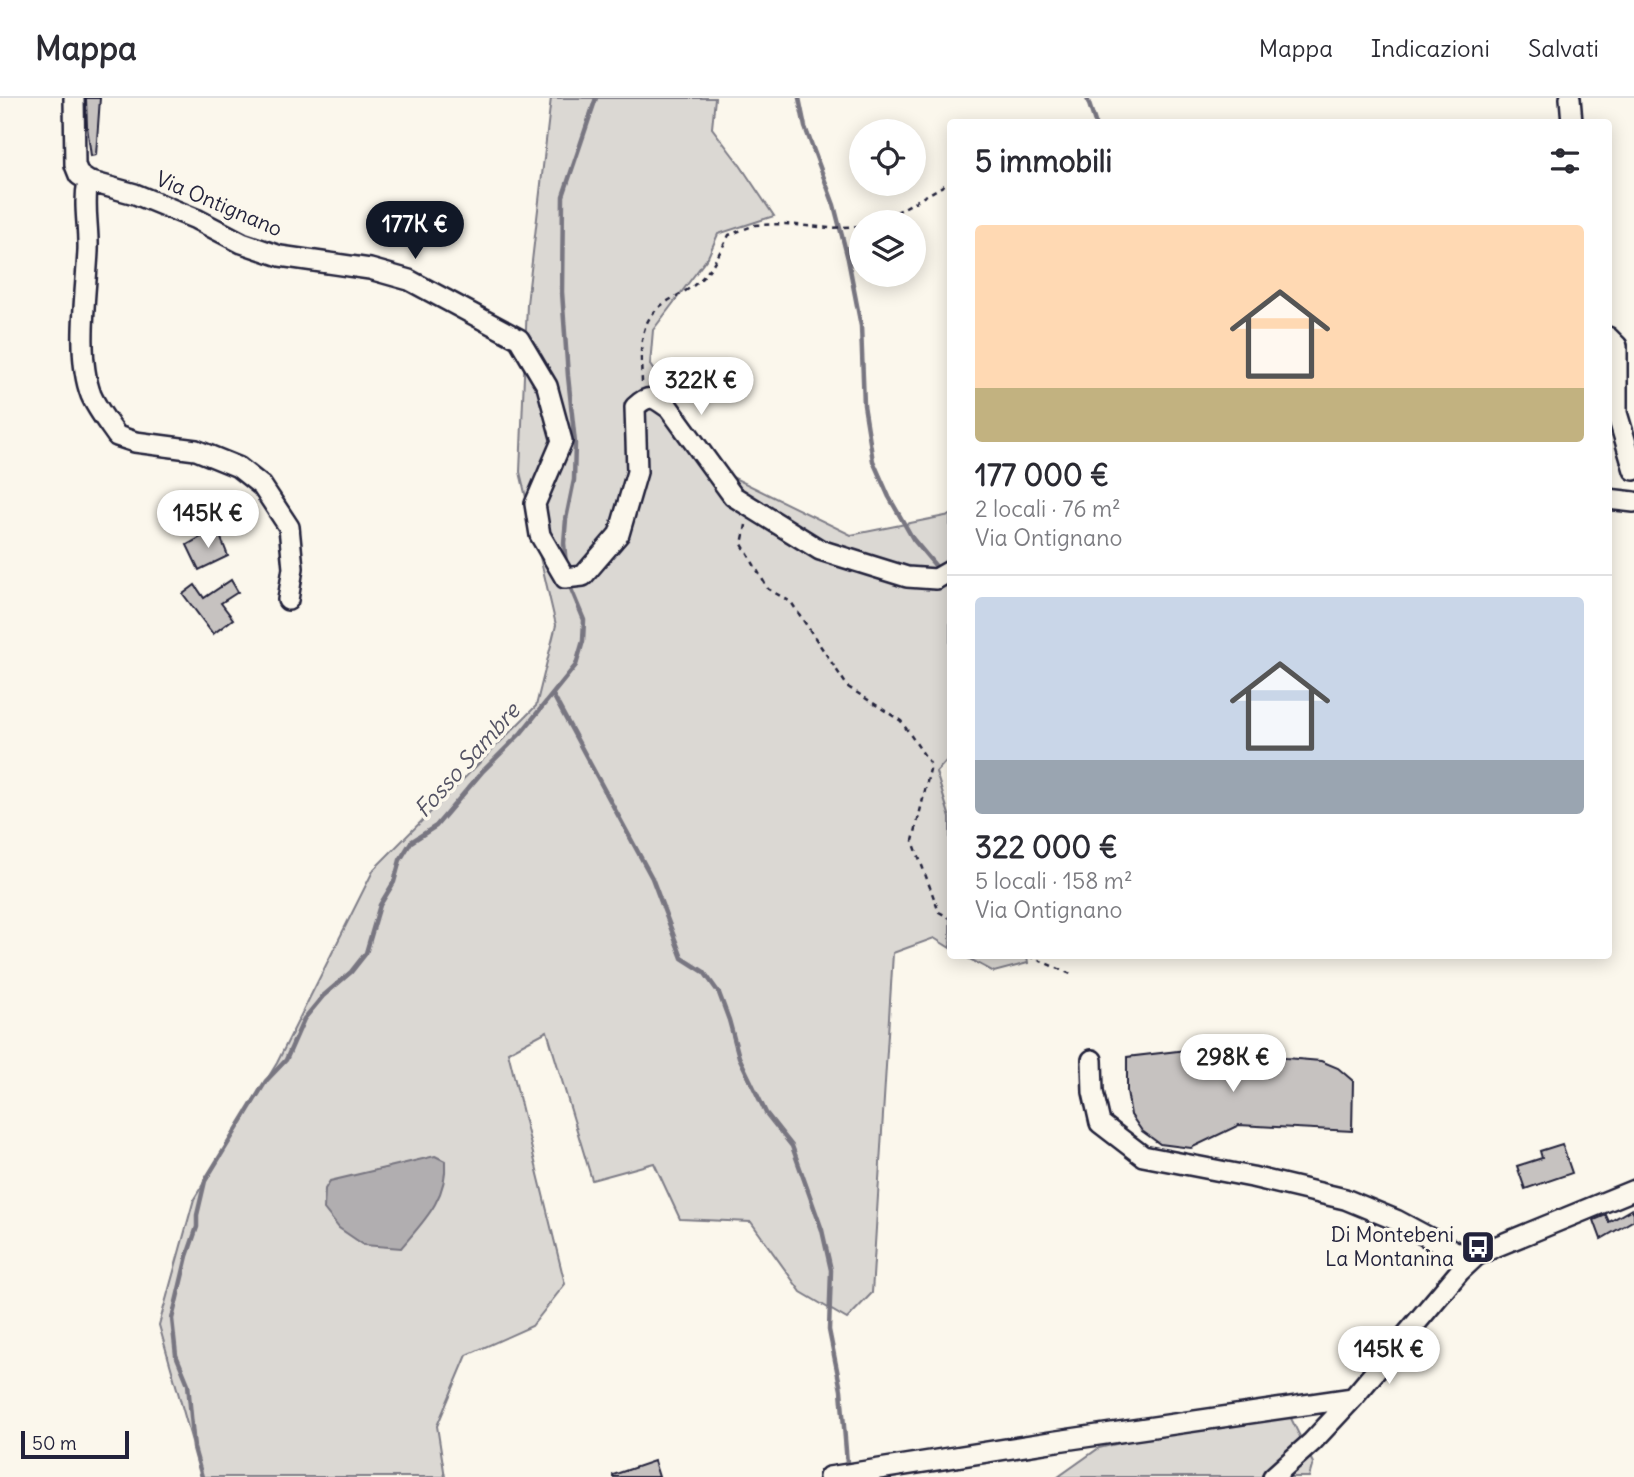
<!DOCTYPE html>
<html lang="it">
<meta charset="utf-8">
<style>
:root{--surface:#fff;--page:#f7f7f7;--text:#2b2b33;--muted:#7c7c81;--line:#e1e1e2;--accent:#111827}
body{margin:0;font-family:Delius,sans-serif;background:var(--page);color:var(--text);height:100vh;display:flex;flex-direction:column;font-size:26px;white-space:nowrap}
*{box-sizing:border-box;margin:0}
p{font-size:23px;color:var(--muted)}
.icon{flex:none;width:38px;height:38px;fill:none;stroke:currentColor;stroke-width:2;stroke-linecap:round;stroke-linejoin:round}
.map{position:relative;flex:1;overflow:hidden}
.drawer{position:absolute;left:947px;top:21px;width:665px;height:840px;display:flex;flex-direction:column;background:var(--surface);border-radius:7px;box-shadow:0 4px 18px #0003}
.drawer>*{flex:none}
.fabs{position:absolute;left:849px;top:21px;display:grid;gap:14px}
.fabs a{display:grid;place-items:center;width:77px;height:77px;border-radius:50%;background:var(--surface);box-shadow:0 4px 18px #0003;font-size:35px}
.scale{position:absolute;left:21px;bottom:18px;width:108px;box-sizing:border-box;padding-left:7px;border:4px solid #22223b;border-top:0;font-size:19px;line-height:24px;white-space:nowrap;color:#22223b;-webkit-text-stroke:5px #fbf7ec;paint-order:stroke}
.price{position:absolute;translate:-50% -60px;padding:0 16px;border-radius:24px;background:#fff;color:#222;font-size:23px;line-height:46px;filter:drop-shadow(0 2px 4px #0008)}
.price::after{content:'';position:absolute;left:50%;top:42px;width:21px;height:16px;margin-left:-10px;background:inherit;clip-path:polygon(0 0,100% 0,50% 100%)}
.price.active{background:var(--accent);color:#fff}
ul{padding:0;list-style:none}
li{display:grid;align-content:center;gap:14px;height:371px;padding:0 28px}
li+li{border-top:2px solid var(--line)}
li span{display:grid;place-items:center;height:217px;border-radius:7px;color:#555}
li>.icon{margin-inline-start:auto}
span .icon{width:126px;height:126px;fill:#fffc;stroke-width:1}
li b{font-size:30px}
h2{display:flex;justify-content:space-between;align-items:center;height:84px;padding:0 28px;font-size:30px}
header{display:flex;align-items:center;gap:42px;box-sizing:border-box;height:98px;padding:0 35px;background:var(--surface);border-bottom:2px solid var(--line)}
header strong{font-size:33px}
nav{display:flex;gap:38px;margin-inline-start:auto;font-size:24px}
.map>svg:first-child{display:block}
.green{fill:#dbd8d3;stroke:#7e7d87;stroke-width:2}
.water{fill:#b1aeb0;stroke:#787681;stroke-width:2}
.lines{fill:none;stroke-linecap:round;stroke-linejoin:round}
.stream{stroke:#787681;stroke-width:4.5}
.building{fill:#c6c2c0;stroke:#22223b;stroke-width:2}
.minor-casing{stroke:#22223b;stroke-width:24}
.path{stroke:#22223b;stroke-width:2.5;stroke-dasharray:5 5;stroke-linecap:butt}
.minor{stroke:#fbf7ec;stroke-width:19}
.labels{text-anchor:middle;stroke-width:7;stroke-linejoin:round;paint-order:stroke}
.street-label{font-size:21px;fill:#22223b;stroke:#fbf7ec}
.poi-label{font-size:21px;fill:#22223b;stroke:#fbf7ec;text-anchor:end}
.water-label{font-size:23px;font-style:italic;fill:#545364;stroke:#fbf7ec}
</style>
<header>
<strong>Mappa</strong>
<nav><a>Mappa</a><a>Indicazioni</a><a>Salvati</a></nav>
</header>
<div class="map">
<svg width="1634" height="1379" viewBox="0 0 1634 1379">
<rect width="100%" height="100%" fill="#fbf7ec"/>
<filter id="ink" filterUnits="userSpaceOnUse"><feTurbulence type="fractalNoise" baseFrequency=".0143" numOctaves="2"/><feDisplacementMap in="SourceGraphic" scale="14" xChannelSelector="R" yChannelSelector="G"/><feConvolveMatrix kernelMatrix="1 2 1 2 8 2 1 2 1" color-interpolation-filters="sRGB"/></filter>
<g filter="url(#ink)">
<path class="green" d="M551 0H715L712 30 740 67 774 118 718 136 708 159 653 232 650 267 726 376 851 437 950 417V659L936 674 950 720V850L934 840 893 855 872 1195 847 1221 801 1194 751 1124 680 1121 654 1065 592 1082 547 933 508 954 565 1186 532 1228 467 1257 437 1328 445 1379H202L159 1227 194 1101 277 965 374 771 536 608 556 527 520 374 527 206Z
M964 858H1027L1028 865 994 874Z
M1284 1306 1313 1365 1309 1379H1058L1099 1350Z"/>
<path class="water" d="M435 1058 445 1063C448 1100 423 1124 401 1150L364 1147 339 1130 324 1111 325 1091 330 1083Z"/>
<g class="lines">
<path class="stream" d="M799 0 805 29 834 107 848 161 861 228 864 307 873 363 889 399 913 441 939 472
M1087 0 1095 24
M566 467 564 445 566 421 574 382 575 345 568 278 562 194 563 98 596 0
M553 597 652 780 682 860 704 874 719 895 729 922 739 959 766 1015 792 1048 822 1132 831 1172 829 1232 841 1292 847 1365
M202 1379 194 1350 188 1286 176 1257 172 1221 187 1158 197 1129V1117L205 1083 266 983 286 962 304 921 323 898 351 874 366 855 380 807 394 784 400 762 411 744 436 728 482 674 521 635 576 567 583 543 584 522 569 486"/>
</g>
<path class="building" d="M86 0H100L96 57 91 58 87 28Z
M217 430 228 458 199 472 187 447Z
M231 482 238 494 221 505 233 521 213 536 183 496 195 487 204 500Z
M1228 950 1286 960 1321 963 1338 970 1353 983 1352 1033 1239 1027 1191 1050 1160 1046 1142 1033 1131 1017 1127 993V959L1195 951Z
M1562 1046 1572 1075 1525 1091 1517 1068 1542 1060 1540 1053Z
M1632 1111 1634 1115V1122L1601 1141 1594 1122 1606 1117 1609 1124Z
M654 1363 659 1379H613V1377Z"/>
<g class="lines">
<g class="minor-casing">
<path id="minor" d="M74 0 75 67 79 77 88 83 135 96 196 121 242 145 280 158 370 171 409 182 519 241 547 288 562 343 535 406 540 437 565 480 583 478 619 436 637 374 635 309C650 295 654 300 669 310L733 398 820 452 907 479 936 481 950 473
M1570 0 1572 24
M88 83C83 108 89 128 88 153 86 195 76 258 91 297 97 311 108 325 117 338L135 344 196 352 238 369 262 388 289 429 293 470 288 502
M1608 239 1617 248V315L1634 372
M1608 401 1634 404
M1092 962 1093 994 1100 1025 1143 1058 1252 1079 1345 1101 1396 1122 1471 1162
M829 1379 1057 1343 1353 1300
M1273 1379 1312 1344 1353 1300 1460 1173 1476 1158 1495 1149 1634 1092"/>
</g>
<path class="path" d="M879 124 950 84
M642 284C641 259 637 230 657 211 669 200 686 195 699 183 712 171 720 154 729 137L755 127 785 126 830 130 861 128
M746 427 742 446 768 491 791 504 848 589 901 623 931 667 913 743 939 814 950 820
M1029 858 1073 877"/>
<use href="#minor" class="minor"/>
</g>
</g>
<defs>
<g id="bus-square" transform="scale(1.75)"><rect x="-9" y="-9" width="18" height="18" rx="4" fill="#22223b" stroke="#fbf7ec"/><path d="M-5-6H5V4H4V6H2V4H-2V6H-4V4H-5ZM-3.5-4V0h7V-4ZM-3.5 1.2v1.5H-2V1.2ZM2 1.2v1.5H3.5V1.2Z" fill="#fff"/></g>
</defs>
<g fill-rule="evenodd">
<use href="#bus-square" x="1478" y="1149"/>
</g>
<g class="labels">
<g class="street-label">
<text transform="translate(219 106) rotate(23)" y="7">Via Ontignano</text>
</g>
<g class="poi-label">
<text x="1454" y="1144">Di Montebeni<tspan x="1454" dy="24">La Montanina</tspan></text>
</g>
<g class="water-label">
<text transform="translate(467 662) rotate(-48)" y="8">Fosso Sambre</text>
</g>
</g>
</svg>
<div class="fabs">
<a><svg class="icon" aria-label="locate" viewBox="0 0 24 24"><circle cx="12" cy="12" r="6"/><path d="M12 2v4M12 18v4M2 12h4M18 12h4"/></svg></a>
<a><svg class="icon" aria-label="layers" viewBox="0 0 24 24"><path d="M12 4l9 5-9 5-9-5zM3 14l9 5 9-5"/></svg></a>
</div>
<div class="scale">50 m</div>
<b class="price active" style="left:415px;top:163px">177K €</b>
<b class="price" style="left:701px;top:319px">322K €</b>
<b class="price" style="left:208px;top:452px">145K €</b>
<b class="price" style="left:1233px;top:996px">298K €</b>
<b class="price" style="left:1389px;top:1288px">145K €</b>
<section class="drawer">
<h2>5 immobili<svg class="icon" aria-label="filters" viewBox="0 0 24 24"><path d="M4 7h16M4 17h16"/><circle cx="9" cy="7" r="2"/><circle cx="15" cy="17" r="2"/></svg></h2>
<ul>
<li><span style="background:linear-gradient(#ffd9b3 75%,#c2b280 0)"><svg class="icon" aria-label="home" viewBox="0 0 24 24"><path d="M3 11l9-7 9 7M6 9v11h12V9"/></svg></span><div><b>177 000 €</b><p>2 locali · 76 m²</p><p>Via Ontignano</p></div></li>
<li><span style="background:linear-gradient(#c9d6e8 75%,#9aa5b1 0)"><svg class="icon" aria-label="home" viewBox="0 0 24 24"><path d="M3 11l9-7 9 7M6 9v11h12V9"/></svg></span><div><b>322 000 €</b><p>5 locali · 158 m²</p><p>Via Ontignano</p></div></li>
</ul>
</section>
</div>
